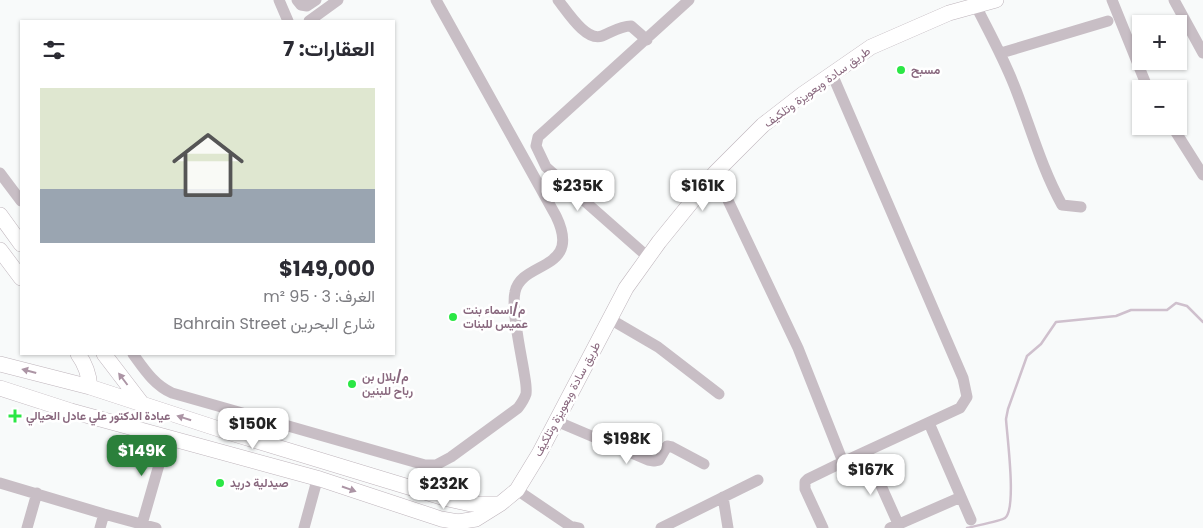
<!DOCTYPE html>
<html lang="ar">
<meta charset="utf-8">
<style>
:root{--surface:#fff;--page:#f7f7f7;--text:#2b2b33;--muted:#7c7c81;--accent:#2b803b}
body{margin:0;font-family:Poppins,Vazirmatn,sans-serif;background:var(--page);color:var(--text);direction:rtl;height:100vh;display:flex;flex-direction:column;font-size:19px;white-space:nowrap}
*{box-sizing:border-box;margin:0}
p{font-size:16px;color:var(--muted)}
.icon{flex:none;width:28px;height:28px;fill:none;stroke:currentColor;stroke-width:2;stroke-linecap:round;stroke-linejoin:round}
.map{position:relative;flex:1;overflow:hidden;direction:ltr}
.panel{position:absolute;left:20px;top:20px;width:375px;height:335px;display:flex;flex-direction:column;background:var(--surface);border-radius:0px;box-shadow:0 1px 4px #0004;direction:rtl}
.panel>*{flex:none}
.buttons{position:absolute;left:1132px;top:15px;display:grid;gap:10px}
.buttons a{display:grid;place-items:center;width:55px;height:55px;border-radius:0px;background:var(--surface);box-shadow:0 1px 4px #0004;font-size:25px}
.price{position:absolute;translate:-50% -42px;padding:0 11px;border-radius:10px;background:#fff;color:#222;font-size:16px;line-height:32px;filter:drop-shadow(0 1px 2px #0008)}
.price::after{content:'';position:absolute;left:50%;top:30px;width:15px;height:11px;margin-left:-8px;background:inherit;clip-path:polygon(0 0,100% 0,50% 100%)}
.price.current{background:var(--accent);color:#fff}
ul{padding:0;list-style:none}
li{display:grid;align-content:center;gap:10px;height:265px;padding:0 20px}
li span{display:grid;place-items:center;height:155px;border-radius:0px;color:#555}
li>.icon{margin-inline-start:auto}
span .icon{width:90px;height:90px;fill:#fffc;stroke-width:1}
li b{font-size:21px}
h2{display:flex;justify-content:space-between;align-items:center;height:60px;padding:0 20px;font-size:21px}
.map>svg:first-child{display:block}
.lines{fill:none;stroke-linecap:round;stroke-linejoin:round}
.stream{stroke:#cfc0cd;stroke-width:2.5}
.major-casing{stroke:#beb4bb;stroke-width:16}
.minor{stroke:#c8bec5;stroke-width:11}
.major{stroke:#fff;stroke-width:15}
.oneway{fill:#ac95a5}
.poi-dot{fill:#2be745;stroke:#fff;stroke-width:2}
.labels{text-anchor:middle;stroke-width:5;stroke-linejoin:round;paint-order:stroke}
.poi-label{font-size:12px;font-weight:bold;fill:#89687e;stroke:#fff;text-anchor:start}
.street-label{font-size:12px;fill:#89687e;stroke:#fff}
</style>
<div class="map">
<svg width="1203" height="528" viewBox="0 0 1203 528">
<rect width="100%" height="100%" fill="#f8fafa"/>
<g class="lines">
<path class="stream" d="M967 528C974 526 1001 521 1005 518 1017 509 1007 436 1006 419L1008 409 1027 356 1041 344 1056 322 1116 316 1131 310H1167L1176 303 1187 306 1203 322"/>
<g class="major-casing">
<path id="major" d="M0 215 21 244
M0 250 21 278
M78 354C86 365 89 374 90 387
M104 354 143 405
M0 364 90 387 234 434 448 499 471 504H499
M0 388 71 411 320 479 441 519 458 522 476 519 500 504 517 490 539 454 626 288 659 242 715 173 763 125 803 94 871 47 949 13 996 0"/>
</g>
<path class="minor" d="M279 0 288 21
M297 0 301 5 307 6 316 0
M558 0C567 11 586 42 602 36 612 32 620 26 631 26L647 40
M1112 0 1148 89
M1174 0 1203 53
M976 6C989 32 1003 57 1014 85 1030 125 1041 167 1062 205L1081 207
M309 21 338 0
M1001 53 1108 21
M1172 126 1203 175
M0 173 21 201
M715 173 798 348 843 462 960 408 967 397 963 378 832 74
M648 257 546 167 536 146 538 137 689 0
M610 319 658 347 719 394
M133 354C144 369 154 385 172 393L425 465H436L451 457 518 408C521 404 524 400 526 394 527 387 525 379 524 372 521 353 511 309 515 292 521 260 583 272 556 216L436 0
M556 421 648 460 654 461 659 460 667 446 672 447 704 464
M929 423 971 520
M866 452 900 528
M0 483 104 514 156 528
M517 490 570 526 579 528
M723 497 728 528
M142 524 167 437
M27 528 37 493
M100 528 104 514
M304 528 316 484 320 479
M661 528 758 480
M823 528 805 489V482L808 479 843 462
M890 528 961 497"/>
<use href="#major" class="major"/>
</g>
<defs><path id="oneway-solid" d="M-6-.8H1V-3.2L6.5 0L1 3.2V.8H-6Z" transform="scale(1.25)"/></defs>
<g class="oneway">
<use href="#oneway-solid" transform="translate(29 371) rotate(-165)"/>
<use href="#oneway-solid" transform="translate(123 379) rotate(-127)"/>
<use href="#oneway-solid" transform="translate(184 418) rotate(-162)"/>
<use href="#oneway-solid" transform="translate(349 489) rotate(19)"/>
</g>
<g class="poi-dot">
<circle cx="901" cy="70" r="5"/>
<circle cx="453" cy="317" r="5"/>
<circle cx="352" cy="384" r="5"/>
<path d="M12.5 408.5h5v5h5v5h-5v5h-5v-5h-5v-5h5z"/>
<circle cx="220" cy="483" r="5"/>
</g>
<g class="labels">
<g class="poi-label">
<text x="911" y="74">مسبح</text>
<text x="463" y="314">م/اسماء بنت<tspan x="463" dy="14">عميس للبنات</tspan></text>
<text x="362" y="381">م/بلال بن<tspan x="362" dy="14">رباح للبنين</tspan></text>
<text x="26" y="420">عيادة الدكتور علي عادل الحيالي</text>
<text x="230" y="487">صيدلية دريد</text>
</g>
<g class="street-label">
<text transform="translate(817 87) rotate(-36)" y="4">طريق سادة وبعويزة وتلكيف</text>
<text transform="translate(567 399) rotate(-62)" y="4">طريق سادة وبعويزة وتلكيف</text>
</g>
</g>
</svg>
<div class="buttons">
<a>+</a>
<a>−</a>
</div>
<b class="price" style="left:578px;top:212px">$235K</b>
<b class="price" style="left:703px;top:212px">$161K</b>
<b class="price" style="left:253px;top:450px">$150K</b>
<b class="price" style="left:627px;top:465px">$198K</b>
<b class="price current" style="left:142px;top:477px">$149K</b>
<b class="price" style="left:871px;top:496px">$167K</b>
<b class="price" style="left:444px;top:510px">$232K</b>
<section class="panel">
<h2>العقارات: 7<svg class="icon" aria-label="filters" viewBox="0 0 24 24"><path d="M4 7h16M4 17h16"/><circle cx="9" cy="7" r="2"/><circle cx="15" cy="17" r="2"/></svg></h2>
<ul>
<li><span style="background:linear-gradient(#dfe7d0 65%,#9aa5b1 0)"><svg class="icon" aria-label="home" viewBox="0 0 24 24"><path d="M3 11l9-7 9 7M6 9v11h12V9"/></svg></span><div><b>$149,000</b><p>الغرف: 3 · 95 m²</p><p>شارع البحرين Bahrain Street</p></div></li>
</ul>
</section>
</div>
